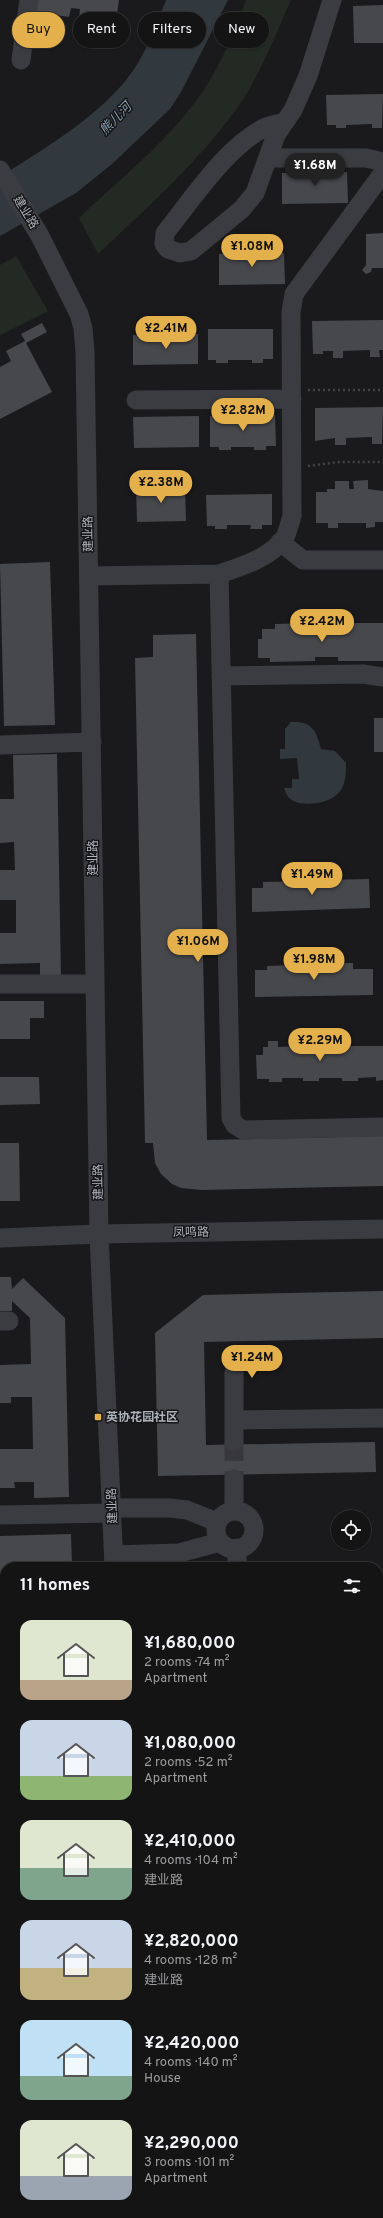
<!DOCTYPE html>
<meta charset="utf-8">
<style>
:root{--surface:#141415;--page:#212122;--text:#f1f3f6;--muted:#9d9ea0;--line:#333334;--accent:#e3b04b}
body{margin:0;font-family:Overpass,"Noto Sans SC",sans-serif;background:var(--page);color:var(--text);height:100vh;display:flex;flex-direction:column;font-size:15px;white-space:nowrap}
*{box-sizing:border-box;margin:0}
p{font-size:13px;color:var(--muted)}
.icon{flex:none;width:22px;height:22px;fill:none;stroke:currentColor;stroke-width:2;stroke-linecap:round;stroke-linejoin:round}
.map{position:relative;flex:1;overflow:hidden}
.panel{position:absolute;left:0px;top:1562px;width:383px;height:656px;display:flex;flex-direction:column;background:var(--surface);border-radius:16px 16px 0 0;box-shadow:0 1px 3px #0004,0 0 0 1px var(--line)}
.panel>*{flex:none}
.guide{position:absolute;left:12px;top:12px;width:359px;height:36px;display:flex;gap:8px}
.tools{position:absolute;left:331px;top:1510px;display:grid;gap:8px}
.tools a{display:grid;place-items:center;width:40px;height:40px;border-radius:50%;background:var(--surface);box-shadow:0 1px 3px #0004,0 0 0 1px var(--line);font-size:20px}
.price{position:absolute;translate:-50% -34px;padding:0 9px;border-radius:14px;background:var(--accent);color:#111;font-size:13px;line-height:26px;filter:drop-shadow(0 1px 2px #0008)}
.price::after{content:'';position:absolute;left:50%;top:24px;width:12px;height:9px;margin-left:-6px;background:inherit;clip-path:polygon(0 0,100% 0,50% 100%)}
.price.current{background:#222;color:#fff}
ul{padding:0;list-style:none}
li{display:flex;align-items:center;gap:12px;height:100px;padding:0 20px}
li span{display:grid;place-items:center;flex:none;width:112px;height:80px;border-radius:12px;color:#555}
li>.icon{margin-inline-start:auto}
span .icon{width:48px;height:48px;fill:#fffc;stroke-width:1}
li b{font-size:17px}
h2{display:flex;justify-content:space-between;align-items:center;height:48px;padding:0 20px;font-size:17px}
.pill{padding:0 14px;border-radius:18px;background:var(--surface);box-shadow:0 1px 3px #0004,0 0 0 1px var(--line);font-size:14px;line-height:36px}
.pill.current{background:var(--accent);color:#111}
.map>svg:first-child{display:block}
.green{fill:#222a23}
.water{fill:#31393f}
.building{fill:#47484c}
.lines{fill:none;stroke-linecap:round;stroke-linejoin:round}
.minor-tunnel{stroke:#38383c;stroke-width:19;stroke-dasharray:19 10;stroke-linecap:butt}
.path{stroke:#424348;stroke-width:2.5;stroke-dasharray:2 3;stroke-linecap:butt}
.minor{stroke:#3b3c41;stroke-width:19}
.major{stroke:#585960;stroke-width:22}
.poi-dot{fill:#e3b04b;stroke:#151517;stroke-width:1.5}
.labels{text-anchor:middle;stroke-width:3;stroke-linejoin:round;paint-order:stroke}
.street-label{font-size:12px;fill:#aeb2ba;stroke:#151517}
.poi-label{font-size:12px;font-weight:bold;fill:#aeb2ba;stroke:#151517;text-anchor:start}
.water-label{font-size:13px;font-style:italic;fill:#889fb2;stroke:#151517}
</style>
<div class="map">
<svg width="383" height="2218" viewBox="0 0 383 2218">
<rect width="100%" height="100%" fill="#1a1a1c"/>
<path class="green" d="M246 0H291C277 32 261 72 242 101 202 159 149 206 98 254L79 218C122 177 172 138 205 88 223 60 235 31 246 0Z
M16 256 48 311 0 335V265Z
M0 1696H3L5 1792H0Z"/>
<path class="water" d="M166 0H228L181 92 170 109 112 164 76 193 0 236V177C42 150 88 123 121 86 143 62 155 29 166 0Z
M291 722C312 721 316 730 321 749L335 751 346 763C346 772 346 782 341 790 333 803 305 808 292 800 287 797 286 793 284 788H292V779H299L297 758 280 759V749H285V729Z"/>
<path class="building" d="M33 0H119L117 14 111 13 109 23 79 19 80 9 71 8 69 17 36 12Z
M383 5V43H354L353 6Z
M383 94 382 128H372V124L346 125V128H336V125H327L326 95Z
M304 168H328V173L347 172 348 203 282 204V173H304Z
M383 233V268H372L371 272 366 274 362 270 366 265V234Z
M241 248H265V253H284L285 284 219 285V254L241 253Z
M383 320V350H379L380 357H370V350L343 351V358H333V351H323V354H313L312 321Z
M42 323 47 332 26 343 52 392 0 419V367L11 361 6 351 25 341 21 334Z
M208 329H273V359H263V363H252V360H228V363H216V360H208Z
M198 334V364L133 365V335Z
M383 407 382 444H372V437L346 438V445H335V438L315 441V408Z
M275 415 276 446H266V450H254V447H231V450H219V447H210V416Z
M199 416V447L134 448 133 417Z
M368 480V489L383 491V522H375V527L366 528V523H338V528H328V523H316V492H327V489H335V481H349V489H354L353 481Z
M185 485 186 521 137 522 136 486Z
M272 494V525H262V529H250L251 525H227V529H215V526H207L206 495Z
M50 562 55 725 4 726 0 564Z
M309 623V628H344V623H383V661H338V657H315V661L270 662V658H258V639H262V629H275V624Z
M196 634 207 1140 383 1136V1186L202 1190 181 1188 172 1184 161 1174 155 1163 153 1143H145L135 658 153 657V635Z
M374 718H383V752H374Z
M57 754 61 978H40V963L0 964V933H16V900H0V870H15L14 842 0 843V799H14L13 755Z
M369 879 370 908 252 912V888H263V882L310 881V888H321L320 880Z
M326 963H353V969H373V995L255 997V970H267V966L296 965V970L326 969Z
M0 1001H44V1018H30V1039H0Z
M268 1041H278V1047L310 1046V1041H322V1046H327V1054H333V1046H339V1041H348V1046H383V1080L376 1081V1077L358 1078V1081H342V1078H319V1081H303V1078H282V1082H269V1079H257L256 1055H263V1047H268Z
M0 1077H39L40 1104 0 1105Z
M0 1143H19L20 1201H0Z
M0 1277H11L12 1289 23 1278 65 1318 69 1497 34 1498V1482H14L15 1488H0V1449H33L32 1397H11V1403H0V1365L31 1364 30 1318 12 1301V1311H0Z
M383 1291V1338L204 1342 206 1445 375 1442 376 1472 158 1476 155 1333 203 1295Z
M71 1534 72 1567H5V1573H0V1536Z
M0 1629H5V1658H0Z
M378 1715H383V1755H378Z
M378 1810H383V1849H378Z
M0 1855H5V1886H0Z
M378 1898H383V1990H378Z
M0 1978H5V2009H0Z"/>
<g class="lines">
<path class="minor-tunnel" d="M234 1442V1479"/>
<path class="path" d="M308 390H383
M308 466 339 462H383"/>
<path class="minor" d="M21 60 29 0
M285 122C278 124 270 125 264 128 226 147 191 201 165 233L164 244 168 249 180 253 191 251 242 209 255 193 276 135 293 110 308 76 332 0
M269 158H366L383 162
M0 170 40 236 79 314 83 328 85 352 99 1234 114 1567
M136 400 292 399
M280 542 303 560H383
M219 574 231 1118 235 1125 243 1130 383 1127
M89 576 219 574C241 567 272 557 285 537 288 531 290 522 292 516L291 312 294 294 383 173
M221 676 363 674 383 677
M0 745 92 742
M0 984H94
M0 1238 99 1234 383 1229
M0 1321H9
M234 1372V1442
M234 1420 383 1418
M234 1479V1510
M113 1508H170L187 1510 217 1522
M216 1530a19 19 0 1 1 38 0a19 19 0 1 1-38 0Z
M0 1515 113 1513
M237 1548V1567
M114 1555 179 1553 220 1542
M378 1795H383
M378 2161H383
M128 2213V2218"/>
<path class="major" d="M378 2091H383
M0 2099H5
M378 2129H383
M0 2134H5"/>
</g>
<rect class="poi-dot" x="94" y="1413" width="8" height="8" rx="2"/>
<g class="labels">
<g class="street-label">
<text transform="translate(26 212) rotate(59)" y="4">建业路</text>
<text transform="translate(88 534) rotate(-91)" y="4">建业路</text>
<text transform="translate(93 858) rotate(-90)" y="4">建业路</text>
<text transform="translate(98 1182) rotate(-91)" y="4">建业路</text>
<text transform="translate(191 1232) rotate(-1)" y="4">凤鸣路</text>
<text transform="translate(112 1506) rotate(-92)" y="4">建业路</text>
</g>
<g class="poi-label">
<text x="106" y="1421">英协花园社区</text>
</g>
<g class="water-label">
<text transform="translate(115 118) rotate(-46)" y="5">熊儿河</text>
</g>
</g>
</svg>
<div class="tools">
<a><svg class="icon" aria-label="locate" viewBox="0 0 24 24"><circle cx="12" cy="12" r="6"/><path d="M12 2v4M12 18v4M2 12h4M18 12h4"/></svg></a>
</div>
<b class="price current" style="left:315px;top:187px">¥1.68M</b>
<b class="price" style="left:252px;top:268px">¥1.08M</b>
<b class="price" style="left:166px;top:350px">¥2.41M</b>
<b class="price" style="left:243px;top:432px">¥2.82M</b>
<b class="price" style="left:161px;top:504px">¥2.38M</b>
<b class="price" style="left:322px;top:643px">¥2.42M</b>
<b class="price" style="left:312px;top:896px">¥1.49M</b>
<b class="price" style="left:198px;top:963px">¥1.06M</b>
<b class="price" style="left:314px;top:981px">¥1.98M</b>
<b class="price" style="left:320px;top:1062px">¥2.29M</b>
<b class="price" style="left:252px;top:1379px">¥1.24M</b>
<div class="guide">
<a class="pill current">Buy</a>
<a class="pill">Rent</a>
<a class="pill">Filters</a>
<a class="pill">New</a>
</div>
<section class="panel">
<h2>11 homes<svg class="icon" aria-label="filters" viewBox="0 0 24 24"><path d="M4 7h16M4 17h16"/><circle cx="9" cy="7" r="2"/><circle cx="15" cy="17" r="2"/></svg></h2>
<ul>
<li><span style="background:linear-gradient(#dfe7d0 75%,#b9a48a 0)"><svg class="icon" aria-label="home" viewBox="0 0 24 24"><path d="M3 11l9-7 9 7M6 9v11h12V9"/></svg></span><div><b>¥1,680,000</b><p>2 rooms · 74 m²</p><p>Apartment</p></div></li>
<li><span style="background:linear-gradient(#c9d6e8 70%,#8fb573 0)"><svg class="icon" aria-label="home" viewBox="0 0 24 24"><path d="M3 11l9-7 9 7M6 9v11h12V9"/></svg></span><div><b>¥1,080,000</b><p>2 rooms · 52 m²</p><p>Apartment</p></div></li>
<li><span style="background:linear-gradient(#dfe7d0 60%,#7fa58c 0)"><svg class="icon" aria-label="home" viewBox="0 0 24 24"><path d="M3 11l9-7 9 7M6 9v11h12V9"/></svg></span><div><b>¥2,410,000</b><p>4 rooms · 104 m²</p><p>建业路</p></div></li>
<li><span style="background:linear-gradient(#c9d6e8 60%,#c2b280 0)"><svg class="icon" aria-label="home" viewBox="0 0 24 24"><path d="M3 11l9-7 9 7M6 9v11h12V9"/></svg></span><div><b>¥2,820,000</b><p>4 rooms · 128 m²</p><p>建业路</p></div></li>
<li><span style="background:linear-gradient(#bfe0f5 70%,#7fa58c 0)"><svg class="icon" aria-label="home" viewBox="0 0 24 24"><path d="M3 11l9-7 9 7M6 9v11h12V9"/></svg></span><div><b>¥2,420,000</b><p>4 rooms · 140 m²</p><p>House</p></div></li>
<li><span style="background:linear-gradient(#dfe7d0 70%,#9aa5b1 0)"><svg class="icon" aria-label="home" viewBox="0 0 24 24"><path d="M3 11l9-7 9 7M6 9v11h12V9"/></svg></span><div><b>¥2,290,000</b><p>3 rooms · 101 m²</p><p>Apartment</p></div></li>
</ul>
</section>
</div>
